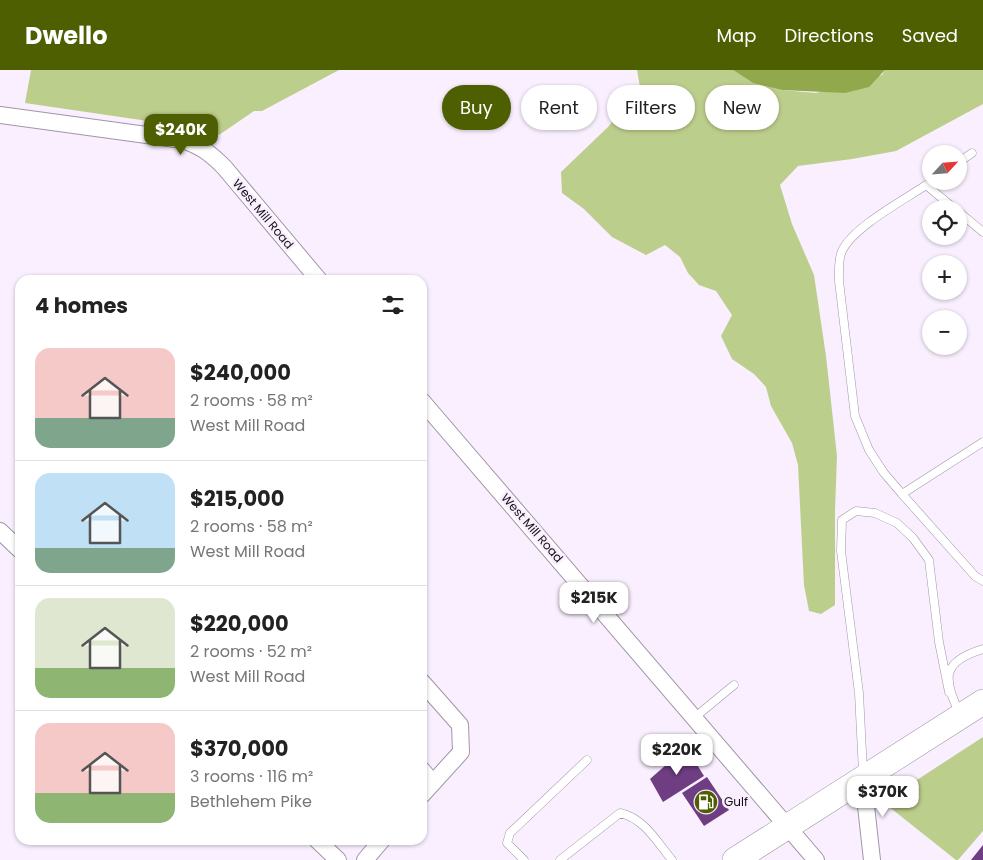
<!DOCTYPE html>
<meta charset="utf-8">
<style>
:root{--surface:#fff;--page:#f2f2f2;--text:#222;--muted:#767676;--line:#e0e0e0;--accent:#4e5f02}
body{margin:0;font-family:Poppins,sans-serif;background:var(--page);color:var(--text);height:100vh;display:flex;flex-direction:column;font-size:19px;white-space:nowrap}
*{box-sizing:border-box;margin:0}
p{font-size:16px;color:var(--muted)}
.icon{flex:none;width:28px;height:28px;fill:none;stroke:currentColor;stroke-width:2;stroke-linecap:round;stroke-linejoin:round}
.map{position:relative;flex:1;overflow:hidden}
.drawer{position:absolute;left:15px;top:205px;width:412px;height:570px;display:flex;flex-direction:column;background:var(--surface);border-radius:15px;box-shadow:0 1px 4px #0004}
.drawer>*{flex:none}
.hud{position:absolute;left:442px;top:15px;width:465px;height:45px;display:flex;gap:10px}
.needle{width:32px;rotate:64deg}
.controls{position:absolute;left:922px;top:75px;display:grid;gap:10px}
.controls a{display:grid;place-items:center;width:45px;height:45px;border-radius:50%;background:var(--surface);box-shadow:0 1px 4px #0004;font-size:25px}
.price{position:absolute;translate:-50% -42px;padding:0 11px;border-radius:10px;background:#fff;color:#222;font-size:16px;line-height:32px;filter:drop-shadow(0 1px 2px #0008)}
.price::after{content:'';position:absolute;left:50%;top:30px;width:15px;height:11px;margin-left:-8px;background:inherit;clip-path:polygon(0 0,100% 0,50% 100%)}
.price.current{background:var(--accent);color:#fff}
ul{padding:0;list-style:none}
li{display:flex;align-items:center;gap:15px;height:125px;padding:0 20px}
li+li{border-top:1px solid var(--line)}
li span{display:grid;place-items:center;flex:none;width:140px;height:100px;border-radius:15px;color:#555}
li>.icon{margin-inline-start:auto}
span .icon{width:60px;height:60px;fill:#fffc;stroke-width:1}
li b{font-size:21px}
h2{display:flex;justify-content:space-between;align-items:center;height:60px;padding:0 20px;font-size:21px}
.pill{padding:0 18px;border-radius:22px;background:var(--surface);box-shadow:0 1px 4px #0004;font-size:18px;line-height:45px}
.pill.current{background:var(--accent);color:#fff}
header{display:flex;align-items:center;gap:30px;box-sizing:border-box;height:70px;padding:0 25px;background:var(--accent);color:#fff}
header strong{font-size:24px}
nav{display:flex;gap:28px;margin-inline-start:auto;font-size:18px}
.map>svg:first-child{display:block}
.green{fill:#bcce8b}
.water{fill:#92a84d}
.building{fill:#6f3d82}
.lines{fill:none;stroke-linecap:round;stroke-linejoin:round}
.service-casing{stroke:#a096a4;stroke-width:9}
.minor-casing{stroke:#a096a4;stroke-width:18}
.primary-casing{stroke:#a096a4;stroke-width:26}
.service{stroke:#fff;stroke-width:8}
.minor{stroke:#fff;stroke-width:16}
.primary{stroke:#fff;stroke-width:25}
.labels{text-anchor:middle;stroke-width:5;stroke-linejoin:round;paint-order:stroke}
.street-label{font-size:12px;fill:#151217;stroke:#f9effe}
.poi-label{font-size:12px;fill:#151217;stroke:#f9effe;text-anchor:start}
</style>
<header>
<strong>Dwello</strong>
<nav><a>Map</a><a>Directions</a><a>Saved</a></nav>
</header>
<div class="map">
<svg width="983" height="790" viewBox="0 0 983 790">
<rect width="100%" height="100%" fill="#f9effe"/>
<path class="green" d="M31 0H339L262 41H254L219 65 216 61 25 33Z
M637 0H733L753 13 782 20 816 23 882 5 885 0H983V34L896 81 852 89 798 96 780 115 792 154 814 205 826 286 837 386 835 440V535L821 544 809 541 804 515 798 395 792 373 771 336 766 317 754 304 732 289 721 266 732 245 716 221 699 215 688 203 680 187 665 175 646 185 612 167 584 139 562 123 561 102 608 57 640 17Z
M983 667V761L958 790H956L883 732Z"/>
<path class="water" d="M733 0H885L869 17 845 23 782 20 753 13Z"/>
<path class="building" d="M684 679 686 682 688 680 704 706 663 732 650 709Z
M707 707 729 740 704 756 682 723Z
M983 775V790H971Z"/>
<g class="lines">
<g class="service-casing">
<path id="service" d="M959 92 972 83
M959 142 983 162
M983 372 902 424 975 506 983 511
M902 424 884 403 869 380 855 346 839 211C839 201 838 190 842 181 853 157 904 130 926 115L955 139
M959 642C942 607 943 591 983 579
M694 648 734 615
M863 702 859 623 841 481 842 450 856 441 875 443 897 453 913 468 929 490 939 572 949 622
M524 790 507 773 510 763 587 690
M560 790 620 743C644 748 657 772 672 790"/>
</g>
<g class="minor-casing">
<path id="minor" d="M0 45 183 70C202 77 210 83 224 97L319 210
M422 331 816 790
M0 461 20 480
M422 612 460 655 461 682 422 725
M422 700 433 713
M863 709 872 790
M317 770 338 790
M365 790 382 770"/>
</g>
<g class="primary-casing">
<path id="primary" d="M735 790 983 632"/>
</g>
<use href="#service" class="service"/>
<use href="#minor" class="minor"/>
<use href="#primary" class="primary"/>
</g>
<defs>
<g id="fuel-disc" transform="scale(1.25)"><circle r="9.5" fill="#4e5f02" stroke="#f9effe"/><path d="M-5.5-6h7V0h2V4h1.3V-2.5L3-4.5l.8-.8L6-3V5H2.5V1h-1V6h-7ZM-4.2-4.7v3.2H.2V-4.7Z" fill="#fff"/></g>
</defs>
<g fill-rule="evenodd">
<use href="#fuel-disc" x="706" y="732"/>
</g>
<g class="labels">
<g class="street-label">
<text transform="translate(263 144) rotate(50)" y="4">West Mill Road</text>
<text transform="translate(532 458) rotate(49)" y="4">West Mill Road</text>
</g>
<g class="poi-label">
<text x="724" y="736">Gulf</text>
</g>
</g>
</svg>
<div class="controls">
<a><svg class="needle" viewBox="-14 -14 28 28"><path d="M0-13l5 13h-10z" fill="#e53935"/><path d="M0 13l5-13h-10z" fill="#767676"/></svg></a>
<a><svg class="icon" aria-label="locate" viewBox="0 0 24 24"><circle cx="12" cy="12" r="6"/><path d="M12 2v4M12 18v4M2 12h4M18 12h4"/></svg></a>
<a>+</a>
<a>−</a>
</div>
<b class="price current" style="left:181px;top:86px">$240K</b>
<b class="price" style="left:594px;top:554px">$215K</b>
<b class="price" style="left:677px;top:706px">$220K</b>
<b class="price" style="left:883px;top:748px">$370K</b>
<div class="hud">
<a class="pill current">Buy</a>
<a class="pill">Rent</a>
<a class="pill">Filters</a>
<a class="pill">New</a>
</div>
<section class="drawer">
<h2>4 homes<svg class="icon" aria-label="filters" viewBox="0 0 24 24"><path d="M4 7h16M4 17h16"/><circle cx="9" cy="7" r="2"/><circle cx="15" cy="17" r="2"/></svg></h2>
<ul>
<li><span style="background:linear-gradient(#f6c9c9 70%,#7fa58c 0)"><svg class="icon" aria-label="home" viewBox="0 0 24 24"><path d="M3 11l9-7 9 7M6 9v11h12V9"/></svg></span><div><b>$240,000</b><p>2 rooms · 58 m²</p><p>West Mill Road</p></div></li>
<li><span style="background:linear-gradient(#bfe0f5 75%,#7fa58c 0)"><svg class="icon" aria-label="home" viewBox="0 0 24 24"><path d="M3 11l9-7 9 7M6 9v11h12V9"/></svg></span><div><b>$215,000</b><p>2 rooms · 58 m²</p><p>West Mill Road</p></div></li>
<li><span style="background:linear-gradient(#dfe7d0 70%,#8fb573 0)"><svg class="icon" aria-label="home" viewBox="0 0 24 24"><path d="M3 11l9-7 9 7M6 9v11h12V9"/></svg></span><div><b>$220,000</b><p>2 rooms · 52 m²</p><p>West Mill Road</p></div></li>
<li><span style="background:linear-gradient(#f6c9c9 70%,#8fb573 0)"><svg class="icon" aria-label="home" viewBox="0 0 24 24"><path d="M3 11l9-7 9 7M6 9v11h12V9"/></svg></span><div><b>$370,000</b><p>3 rooms · 116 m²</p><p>Bethlehem Pike</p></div></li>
</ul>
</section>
</div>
